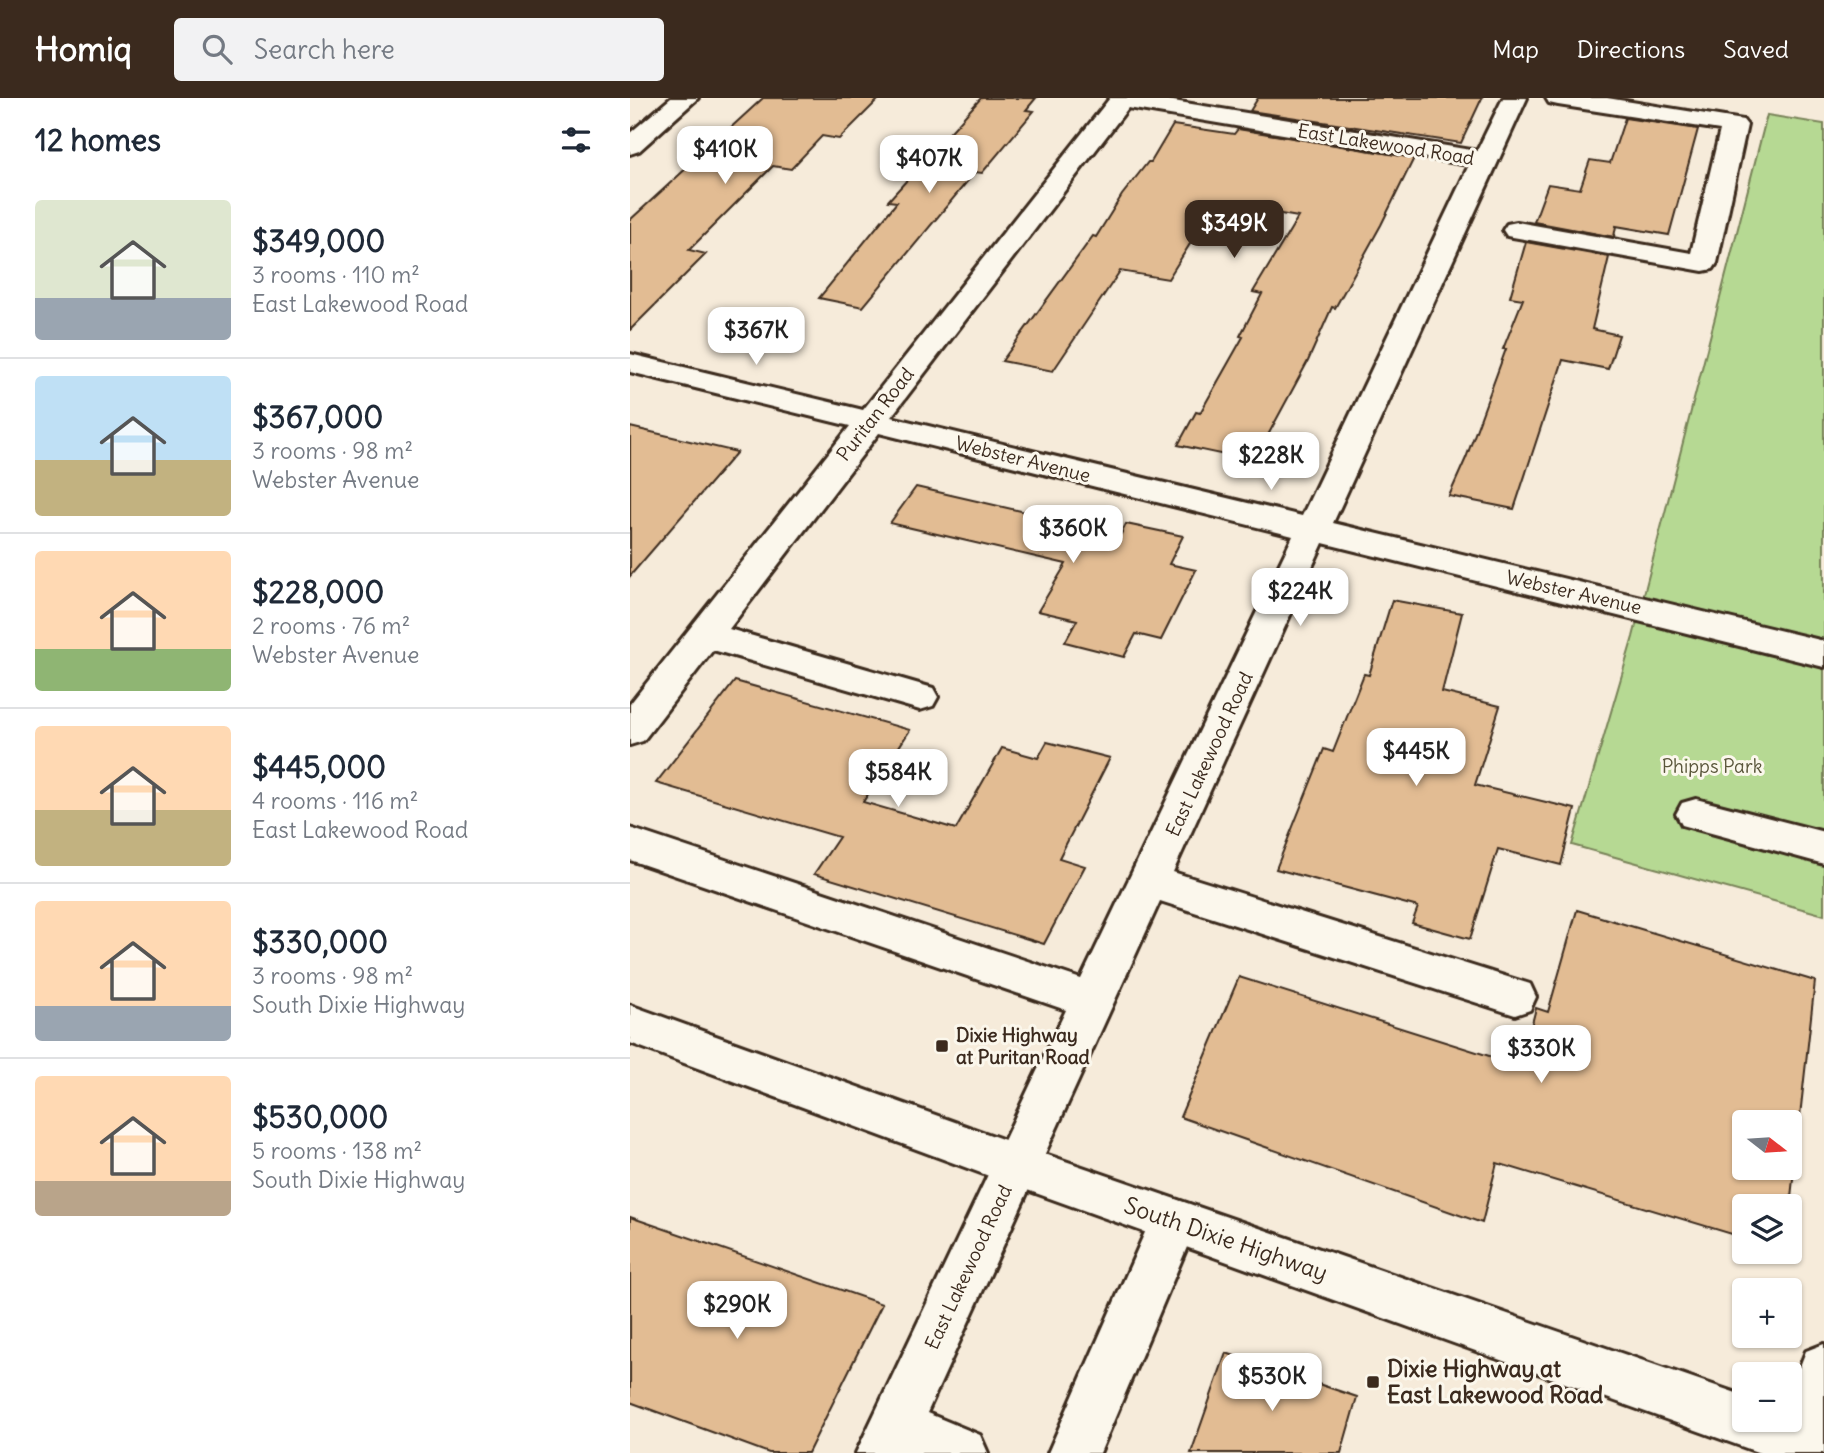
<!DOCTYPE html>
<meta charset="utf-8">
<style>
:root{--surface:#fff;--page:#f2f2f3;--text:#1f2937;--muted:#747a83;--line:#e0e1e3;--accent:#3b2a1e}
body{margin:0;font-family:Delius,sans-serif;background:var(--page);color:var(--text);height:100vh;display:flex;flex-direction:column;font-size:26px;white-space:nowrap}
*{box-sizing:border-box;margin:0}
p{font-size:23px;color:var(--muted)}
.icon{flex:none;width:38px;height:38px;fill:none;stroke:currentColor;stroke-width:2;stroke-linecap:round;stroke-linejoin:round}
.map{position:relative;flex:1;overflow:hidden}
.panel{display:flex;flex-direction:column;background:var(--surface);width:630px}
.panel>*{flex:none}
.needle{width:46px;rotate:107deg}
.buttons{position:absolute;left:1102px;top:1012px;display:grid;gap:14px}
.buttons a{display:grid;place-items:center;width:70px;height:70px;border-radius:7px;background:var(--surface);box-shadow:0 2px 5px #0004;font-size:35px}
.price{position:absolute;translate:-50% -60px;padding:0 16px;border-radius:14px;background:#fff;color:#222;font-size:23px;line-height:46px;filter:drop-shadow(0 2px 4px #0008)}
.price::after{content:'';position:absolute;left:50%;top:42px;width:21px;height:16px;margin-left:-10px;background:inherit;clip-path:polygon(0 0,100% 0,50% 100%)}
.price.on{background:var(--accent);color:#fff}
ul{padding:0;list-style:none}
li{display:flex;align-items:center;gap:21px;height:175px;padding:0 35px}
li+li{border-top:2px solid var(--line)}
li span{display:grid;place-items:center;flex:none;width:196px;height:140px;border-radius:7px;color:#555}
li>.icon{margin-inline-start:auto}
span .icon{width:84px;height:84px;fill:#fffc;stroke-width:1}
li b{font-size:30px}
h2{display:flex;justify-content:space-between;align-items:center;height:84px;padding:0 35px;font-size:30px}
header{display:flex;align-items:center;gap:42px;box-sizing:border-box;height:98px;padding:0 35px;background:var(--accent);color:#fff}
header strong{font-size:33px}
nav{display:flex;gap:38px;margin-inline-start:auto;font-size:24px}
.search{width:490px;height:63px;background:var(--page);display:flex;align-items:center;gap:18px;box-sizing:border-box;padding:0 24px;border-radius:7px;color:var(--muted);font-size:26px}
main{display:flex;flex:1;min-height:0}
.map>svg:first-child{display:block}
.green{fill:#b6d993;stroke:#788258;stroke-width:2}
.building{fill:#e2bc93;stroke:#3b2a1e;stroke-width:2;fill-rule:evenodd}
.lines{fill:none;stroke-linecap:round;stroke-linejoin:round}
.minor-casing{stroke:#3b2a1e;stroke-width:6}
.major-casing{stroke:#3b2a1e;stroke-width:6}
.minor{fill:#fbf7ec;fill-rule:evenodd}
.major{fill:#fbf7ec;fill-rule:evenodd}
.poi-dot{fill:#3b2a1e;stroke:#fbf7ec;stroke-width:2.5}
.labels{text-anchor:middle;stroke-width:6;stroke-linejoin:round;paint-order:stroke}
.street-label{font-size:19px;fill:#3b2a1e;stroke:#fbf7ec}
.park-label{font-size:19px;fill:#5a563b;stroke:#fbf7ec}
.poi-label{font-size:19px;font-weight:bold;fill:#3b2a1e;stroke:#fbf7ec;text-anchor:start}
.near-street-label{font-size:23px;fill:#3b2a1e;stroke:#fbf7ec}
.near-poi-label{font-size:23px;font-weight:bold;fill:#3b2a1e;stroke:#fbf7ec;text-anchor:start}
</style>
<header>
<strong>Homiq</strong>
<div class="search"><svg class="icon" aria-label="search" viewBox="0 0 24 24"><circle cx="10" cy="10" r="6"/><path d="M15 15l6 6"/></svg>Search here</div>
<nav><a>Map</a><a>Directions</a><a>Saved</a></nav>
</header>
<main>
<section class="panel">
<h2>12 homes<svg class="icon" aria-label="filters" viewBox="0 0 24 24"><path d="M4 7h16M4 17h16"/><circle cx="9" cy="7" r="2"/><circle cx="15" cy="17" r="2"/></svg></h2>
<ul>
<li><span style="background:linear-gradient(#dfe7d0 70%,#9aa5b1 0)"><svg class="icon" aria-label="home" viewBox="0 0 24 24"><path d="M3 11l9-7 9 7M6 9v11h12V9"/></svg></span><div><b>$349,000</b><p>3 rooms · 110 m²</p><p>East Lakewood Road</p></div></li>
<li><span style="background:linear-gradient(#bfe0f5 60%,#c2b280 0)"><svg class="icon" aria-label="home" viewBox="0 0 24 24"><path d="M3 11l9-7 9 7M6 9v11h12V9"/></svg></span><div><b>$367,000</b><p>3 rooms · 98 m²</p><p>Webster Avenue</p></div></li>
<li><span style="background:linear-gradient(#ffd9b3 70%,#8fb573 0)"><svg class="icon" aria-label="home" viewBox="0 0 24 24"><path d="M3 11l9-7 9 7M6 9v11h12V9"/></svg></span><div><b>$228,000</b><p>2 rooms · 76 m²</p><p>Webster Avenue</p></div></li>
<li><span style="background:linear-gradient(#ffd9b3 60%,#c2b280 0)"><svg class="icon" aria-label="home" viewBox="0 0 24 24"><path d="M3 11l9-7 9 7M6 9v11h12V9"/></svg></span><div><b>$445,000</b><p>4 rooms · 116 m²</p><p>East Lakewood Road</p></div></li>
<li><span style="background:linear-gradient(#ffd9b3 75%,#9aa5b1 0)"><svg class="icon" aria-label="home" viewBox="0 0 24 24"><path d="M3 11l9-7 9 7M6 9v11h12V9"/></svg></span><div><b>$330,000</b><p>3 rooms · 98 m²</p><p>South Dixie Highway</p></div></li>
<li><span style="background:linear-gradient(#ffd9b3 75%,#b9a48a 0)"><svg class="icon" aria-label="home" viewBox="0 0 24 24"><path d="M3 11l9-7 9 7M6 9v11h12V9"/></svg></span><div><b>$530,000</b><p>5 rooms · 138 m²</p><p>South Dixie Highway</p></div></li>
</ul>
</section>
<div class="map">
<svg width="1194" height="1355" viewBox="0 0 1194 1355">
<rect width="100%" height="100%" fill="#f6ebda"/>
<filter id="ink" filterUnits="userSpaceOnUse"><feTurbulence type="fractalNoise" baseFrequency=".0143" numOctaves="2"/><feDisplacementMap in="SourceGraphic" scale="14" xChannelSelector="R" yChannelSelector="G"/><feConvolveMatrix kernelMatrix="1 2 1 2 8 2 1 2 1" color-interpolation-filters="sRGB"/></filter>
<g filter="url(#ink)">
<path class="green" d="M1137 17 1194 26V817L942 747 1003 539Z"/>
<path class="building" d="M133 0H250L209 41 192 38 161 71 143 68 59 152 76 156 0 232V122Z
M351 0H406L396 12 404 13 352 75 345 74 233 209 189 200 267 104 258 103Z
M628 0H852L831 45 620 13Z
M995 20 1068 31 1039 137 986 128 984 139 904 124 918 86 950 91 960 62 980 65Z
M543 27 604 36 608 31 784 60 751 127 705 210 702 209 678 263 624 363 548 347 566 314 570 315 613 239 610 238 632 196 623 194 668 119 586 105 568 139 565 138 538 181 490 173 423 273 372 263 463 138 466 139 492 97 518 64H521Z
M896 144 979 159 962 231 989 237 978 271 933 262 884 411 819 398 836 360 876 251H873L893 201 880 199Z
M0 329 107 354 0 478Z
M286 389 491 436 496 426 553 438 539 466 566 472 531 542 506 536 494 559 435 544 447 522 408 513 436 466 260 425Z
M762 502 832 515 812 594 870 608 845 687 945 711 931 767 868 751 840 841 782 825 788 809 646 771 694 651 703 654 734 576 739 577Z
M105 583 280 632 233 704 326 731 372 650 408 660 417 644 480 660 429 760 455 768 414 846 184 776 209 739 26 685Z
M947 812 1185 883 1160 1108H1115V1140L867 1065 852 1125 550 1019 609 879 891 968 906 910 918 914ZM1115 1024H1160V1069H1115Z
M0 1119 252 1206 178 1355H139L0 1304Z
M596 1255 727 1299 711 1355H561Z"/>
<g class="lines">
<g class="minor-casing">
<path id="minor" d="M41 0H68L9 53 0 56V35Z
M480 0H525L847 53 873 0H897L703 425 1194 543V569L693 445 543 774 900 886 906 899 900 912 885 917 530 803 297 1315 350 1337 358 1355H226L436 912 0 762V730L451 881 663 438 249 335 99 531 303 590 308 599 303 608 290 612 83 552 13 643 0 647V606L220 328 0 274V256L233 312ZM498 10 839 67 672 418 261 319Z
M916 0H977L1113 22 1117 27 1087 165 1083 171 1073 173 877 138 873 132 877 126 887 124 1061 155 1090 32 928 7 919 5Z
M1066 701 1194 734V766L1052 727 1046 716 1052 705Z
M544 1101 561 1107 568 1123 470 1355H418L527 1107Z
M1194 1246V1355H1152L1169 1271 1176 1253Z"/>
</g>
<g class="major-casing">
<path id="major" d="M0 907 386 1046 1115 1298V1321H1160V1314L1194 1326V1355H1130L386 1088 0 945Z"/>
</g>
<use href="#minor" class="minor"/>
<use href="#major" class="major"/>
</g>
</g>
<g class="poi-dot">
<rect x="305" y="941" width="14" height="14" rx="3.5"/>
<rect x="736" y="1277" width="14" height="14" rx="3.5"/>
</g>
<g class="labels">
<g class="street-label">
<text transform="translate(756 46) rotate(9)" y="7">East Lakewood Road</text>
<text transform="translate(245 316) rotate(-52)" y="7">Puritan Road</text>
<text transform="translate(393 361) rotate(14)" y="7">Webster Avenue</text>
<text transform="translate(944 494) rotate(13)" y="7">Webster Avenue</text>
<text transform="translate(579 656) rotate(-65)" y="7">East Lakewood Road</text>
<text transform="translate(338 1169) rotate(-65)" y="7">East Lakewood Road</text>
</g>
<g class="park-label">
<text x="1082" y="675">Phipps Park</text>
</g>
<g class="poi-label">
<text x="326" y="944">Dixie Highway<tspan x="326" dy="22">at Puritan Road</tspan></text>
</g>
<g class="near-street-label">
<text transform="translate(596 1141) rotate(19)" y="8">South Dixie Highway</text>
</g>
<g class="near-poi-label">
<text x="757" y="1279">Dixie Highway at<tspan x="757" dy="26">East Lakewood Road</tspan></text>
</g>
</g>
</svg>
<div class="buttons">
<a><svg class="needle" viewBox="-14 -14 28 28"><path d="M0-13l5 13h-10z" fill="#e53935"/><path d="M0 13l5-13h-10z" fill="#747a83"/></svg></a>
<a><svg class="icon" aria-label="layers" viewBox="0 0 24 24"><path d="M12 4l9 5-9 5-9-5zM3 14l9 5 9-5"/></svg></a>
<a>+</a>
<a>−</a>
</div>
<b class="price" style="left:95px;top:88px">$410K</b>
<b class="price" style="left:299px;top:97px">$407K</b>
<b class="price on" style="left:604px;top:162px">$349K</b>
<b class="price" style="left:126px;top:269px">$367K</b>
<b class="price" style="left:641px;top:394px">$228K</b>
<b class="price" style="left:443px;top:467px">$360K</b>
<b class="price" style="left:670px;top:530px">$224K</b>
<b class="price" style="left:786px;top:690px">$445K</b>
<b class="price" style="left:268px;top:711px">$584K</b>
<b class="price" style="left:911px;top:987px">$330K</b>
<b class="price" style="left:107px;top:1243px">$290K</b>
<b class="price" style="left:642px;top:1315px">$530K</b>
</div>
</main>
